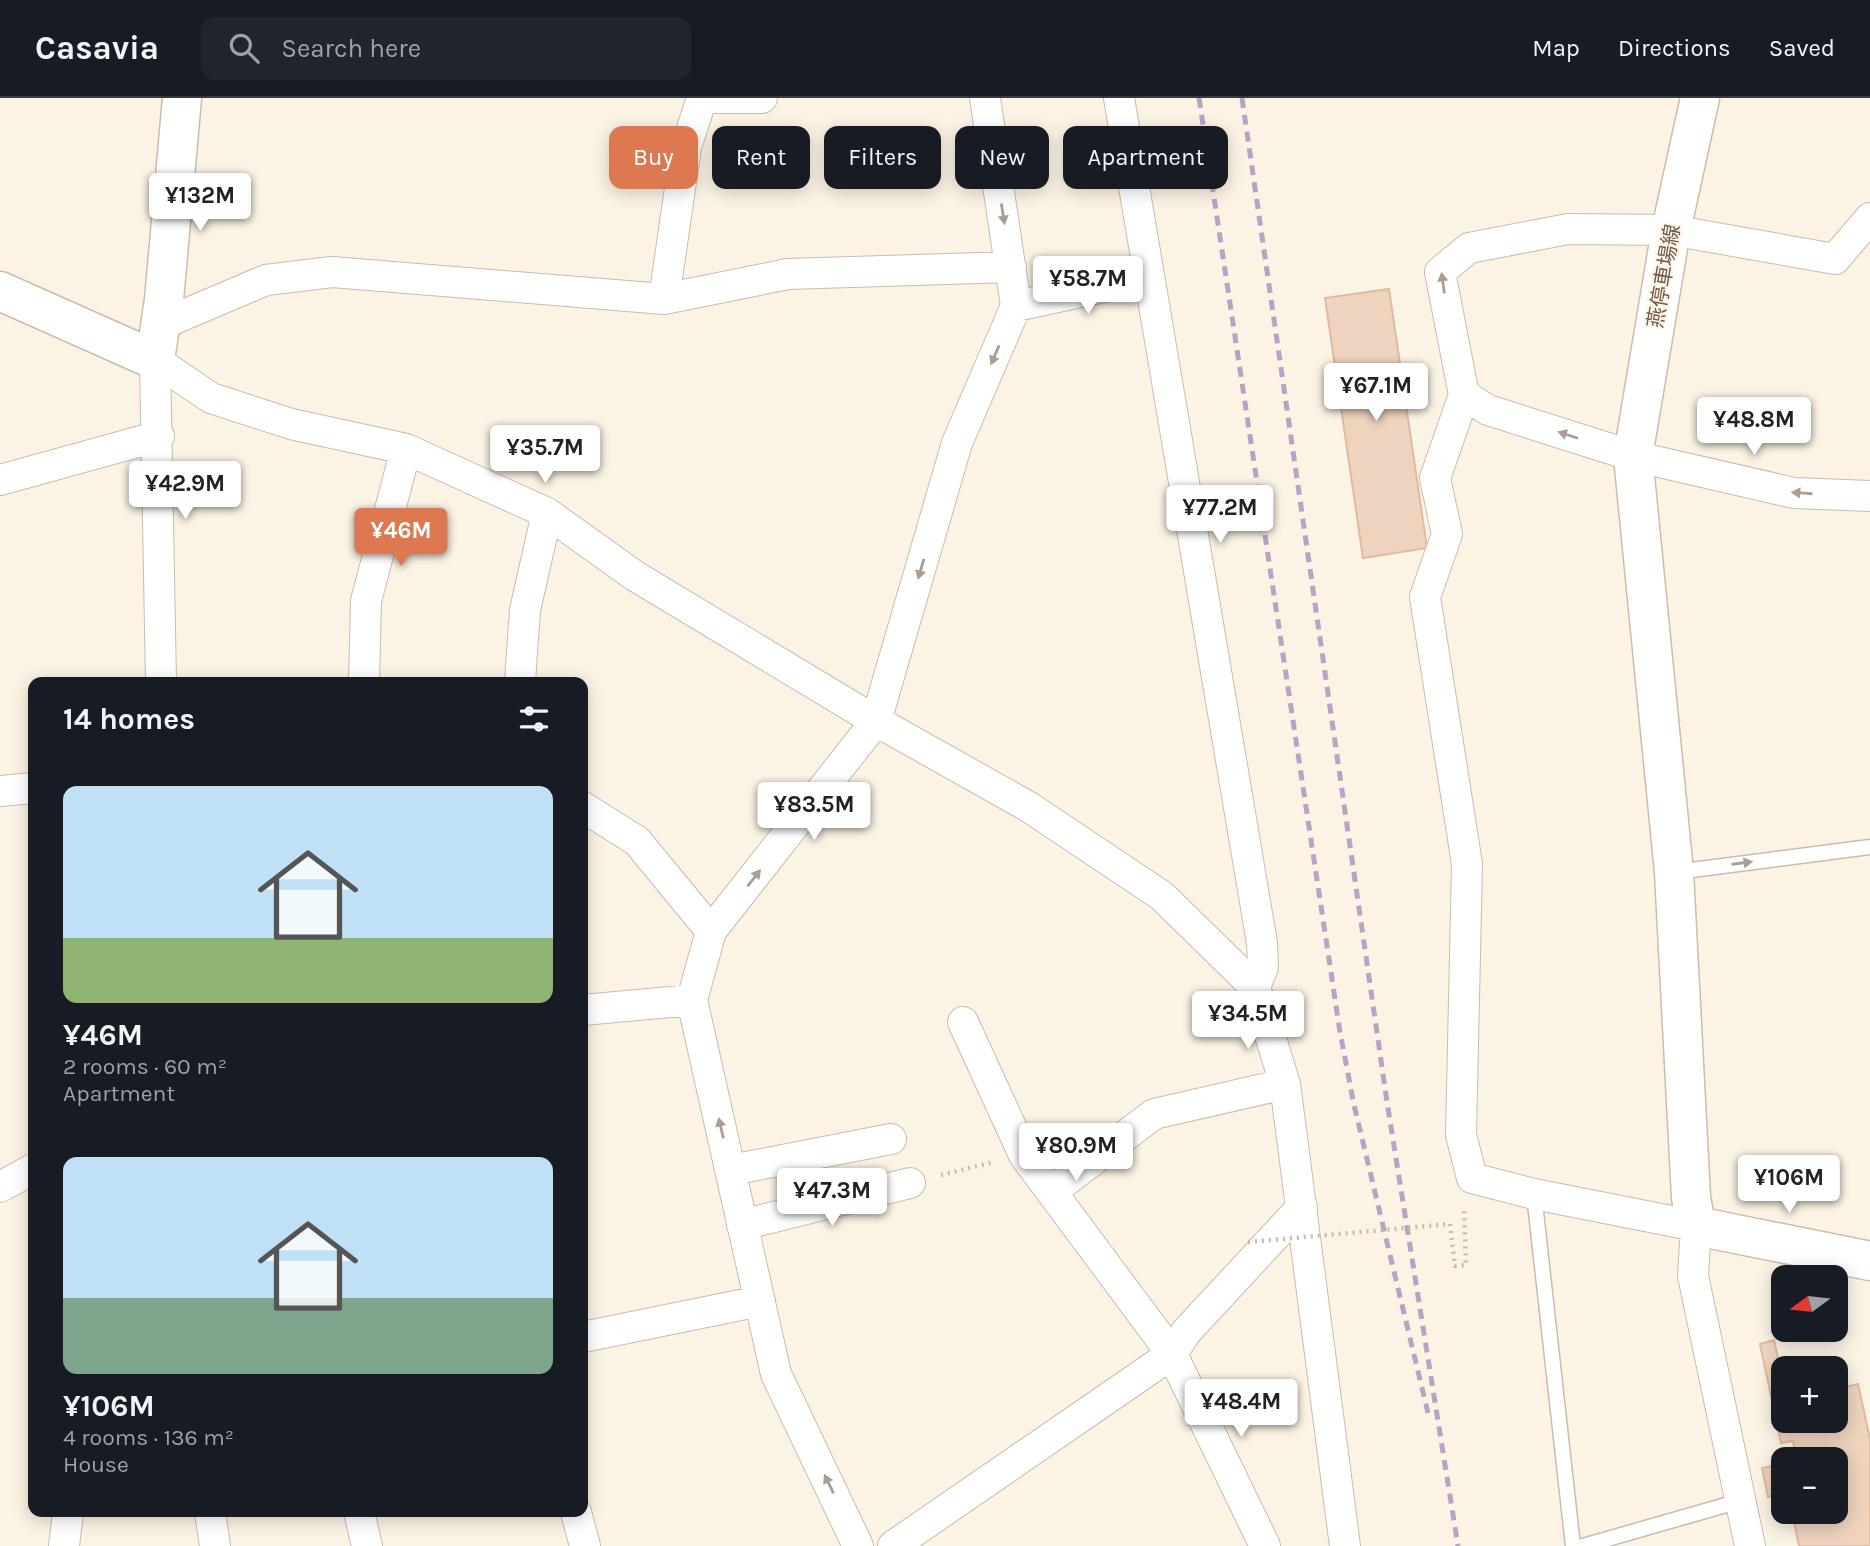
<!DOCTYPE html>
<meta charset="utf-8">
<style>
:root{--surface:#171b24;--page:#20242c;--text:#f1f3f6;--muted:#9ea1a6;--line:#363941;--accent:#dd7851}
body{margin:0;font-family:Karla,"Noto Sans JP",sans-serif;background:var(--page);color:var(--text);height:100vh;display:flex;flex-direction:column;font-size:26px;white-space:nowrap}
*{box-sizing:border-box;margin:0}
p{font-size:23px;color:var(--muted)}
.icon{flex:none;width:38px;height:38px;fill:none;stroke:currentColor;stroke-width:2;stroke-linecap:round;stroke-linejoin:round}
.map{position:relative;flex:1;overflow:hidden}
.details{position:absolute;left:28px;top:579px;width:560px;height:840px;display:flex;flex-direction:column;background:var(--surface);border-radius:14px;box-shadow:0 4px 18px #0003}
.details>*{flex:none}
.banner{position:absolute;left:609px;top:28px;width:665px;height:63px;display:flex;gap:14px}
.needle{width:46px;rotate:255deg}
.controls{position:absolute;left:1771px;top:1167px;display:grid;gap:14px}
.controls a{display:grid;place-items:center;width:77px;height:77px;border-radius:14px;background:var(--surface);box-shadow:0 4px 18px #0003;font-size:35px}
.price{position:absolute;translate:-50% -60px;padding:0 16px;border-radius:7px;background:#fff;color:#222;font-size:23px;line-height:46px;filter:drop-shadow(0 2px 4px #0008)}
.price::after{content:'';position:absolute;left:50%;top:42px;width:21px;height:16px;margin-left:-10px;background:inherit;clip-path:polygon(0 0,100% 0,50% 100%)}
.price.on{background:var(--accent);color:#fff}
ul{padding:0;list-style:none}
li{display:grid;align-content:center;gap:14px;height:371px;padding:0 35px}
li span{display:grid;place-items:center;height:217px;border-radius:14px;color:#555}
li>.icon{margin-inline-start:auto}
span .icon{width:126px;height:126px;fill:#fffc;stroke-width:1}
li b{font-size:30px}
h2{display:flex;justify-content:space-between;align-items:center;height:84px;padding:0 35px;font-size:30px}
.chip{padding:0 24px;border-radius:14px;background:var(--surface);box-shadow:0 4px 18px #0003;font-size:24px;line-height:63px}
.chip.on{background:var(--accent);color:#fff}
header{display:flex;align-items:center;gap:42px;box-sizing:border-box;height:98px;padding:0 35px;background:var(--surface);border-bottom:2px solid var(--line)}
header strong{font-size:33px}
nav{display:flex;gap:38px;margin-inline-start:auto;font-size:24px}
.search{width:490px;height:63px;background:var(--page);display:flex;align-items:center;gap:18px;box-sizing:border-box;padding:0 24px;border-radius:14px;color:var(--muted);font-size:26px}
.map>svg:first-child{display:block}
.building{fill:#eed4be;stroke:#e0bb9f;stroke-width:2}
.lines{fill:none;stroke-linecap:round;stroke-linejoin:round}
.lane-casing{stroke:#cbbbac;stroke-width:17}
.street-casing{stroke:#cbbbac;stroke-width:32}
.secondary-casing{stroke:#cebcaa;stroke-width:41}
.path{stroke:#d3b7a1;stroke-width:4.5;stroke-dasharray:2 5;stroke-linecap:butt}
.lane{stroke:#fff;stroke-width:14}
.street{stroke:#fff;stroke-width:30}
.secondary{stroke:#fff;stroke-width:38}
.rail{stroke:#b6a4c3;stroke-width:5;stroke-dasharray:10 7;stroke-linecap:butt}
.path-bridge{stroke:#d3b7a1;stroke-width:4.5;stroke-dasharray:2 5;stroke-linecap:butt}
.oneway{fill:#aa9d94}
.labels{text-anchor:middle;stroke-width:5;stroke-linejoin:round;paint-order:stroke}
.street-label{font-size:21px;fill:#715b4c;stroke:#fef7ea}
</style>
<header>
<strong>Casavia</strong>
<div class="search"><svg class="icon" aria-label="search" viewBox="0 0 24 24"><circle cx="10" cy="10" r="6"/><path d="M15 15l6 6"/></svg>Search here</div>
<nav><a>Map</a><a>Directions</a><a>Saved</a></nav>
</header>
<div class="map">
<svg width="1870" height="1448" viewBox="0 0 1870 1448">
<rect width="100%" height="100%" fill="#fbf3e4"/>
<path class="building" d="M1389 191 1427 450 1363 460 1325 200Z
M1774 1242 1783 1282V1323H1836V1271L1841 1270 1845 1289 1858 1286 1870 1341V1448H1799L1792 1414H1836V1362H1797L1793 1343 1781 1345 1760 1246Z
M1783 1366V1396L1768 1399 1762 1370Z"/>
<g class="lines">
<g class="lane-casing">
<path id="lane" d="M1676 774 1870 749
M1534 1096 1573 1448
M1583 1448 1740 1403"/>
</g>
<g class="street-casing">
<path id="street" d="M702 0 686 49 664 201 788 176 1011 169
M707 0H762
M1119 0 1262 845 1263 869 1255 889
M1870 120 1835 161 1671 132 1568 131 1469 150 1440 174 1464 297 1488 312 1633 358 1794 395 1870 398
M1016 208 1149 179
M160 227 266 182 332 174 664 201
M155 262 211 300 291 326 406 351 547 415 635 478 876 623 1029 709 1162 798 1255 889 1285 986 1345 1448
M155 262 161 584
M1464 297 1435 380 1447 436 1425 499 1467 766 1461 1037 1472 1080 1534 1096 1696 1128 1693 1178 1750 1448
M0 382 159 338
M364 584 366 503 406 351
M520 584 525 512 547 415
M0 693 33 690
M583 709 637 743 711 833
M583 912 692 902
M963 924 1024 1057 1172 1256 1265 1448
M731 1072 891 1041
M0 1089 33 1071
M1051 1094 1154 1016 1285 986
M742 1127 910 1085
M583 1239 760 1203
M210 1414 215 1448
M359 1414 367 1448
M576 1414 585 1448
M64 1448 68 1414
M858 1448 776 1276 692 902 711 833 876 623 957 345 1016 208 985 0
M893 1448 1172 1256 1186 1234 1302 1109"/>
</g>
<g class="secondary-casing">
<path id="secondary" d="M1700 0 1671 132 1633 358 1674 774 1691 1099 1696 1128 1870 1163
M0 193 155 262 164 202 182 0"/>
</g>
<path class="path" d="M941 1077 994 1064
M1450 1126 1455 1168 1466 1167 1464 1111"/>
<use href="#lane" class="lane"/>
<use href="#street" class="street"/>
<use href="#secondary" class="secondary"/>
<path class="rail" d="M1199 0 1340 934 1354 1007 1428 1315
M1242 0 1387 1004 1458 1448"/>
<path class="path-bridge" d="M1248 1144 1450 1126"/>
</g>
<defs><path id="oneway-solid" d="M-6-.8H1V-3.2L6.5 0L1 3.2V.8H-6Z" transform="scale(1.75)"/></defs>
<g class="oneway">
<use href="#oneway-solid" transform="translate(1003 116) rotate(81)"/>
<use href="#oneway-solid" transform="translate(1443 185) rotate(-98)"/>
<use href="#oneway-solid" transform="translate(995 257) rotate(113)"/>
<use href="#oneway-solid" transform="translate(1568 337) rotate(-162)"/>
<use href="#oneway-solid" transform="translate(1802 395) rotate(-176)"/>
<use href="#oneway-solid" transform="translate(921 471) rotate(106)"/>
<use href="#oneway-solid" transform="translate(1742 765) rotate(-8)"/>
<use href="#oneway-solid" transform="translate(754 780) rotate(-52)"/>
<use href="#oneway-solid" transform="translate(721 1030) rotate(-103)"/>
<use href="#oneway-solid" transform="translate(829 1386) rotate(-116)"/>
</g>
<g class="labels">
<g class="street-label">
<text transform="translate(1664 178) rotate(-80)" y="7">燕停車場線</text>
</g>
</g>
</svg>
<div class="controls">
<a><svg class="needle" viewBox="-14 -14 28 28"><path d="M0-13l5 13h-10z" fill="#e53935"/><path d="M0 13l5-13h-10z" fill="#9ea1a6"/></svg></a>
<a>+</a>
<a>−</a>
</div>
<b class="price" style="left:200px;top:135px">¥132M</b>
<b class="price" style="left:1088px;top:218px">¥58.7M</b>
<b class="price" style="left:1376px;top:325px">¥67.1M</b>
<b class="price" style="left:1754px;top:359px">¥48.8M</b>
<b class="price" style="left:545px;top:387px">¥35.7M</b>
<b class="price" style="left:185px;top:423px">¥42.9M</b>
<b class="price" style="left:1220px;top:447px">¥77.2M</b>
<b class="price on" style="left:401px;top:470px">¥46M</b>
<b class="price" style="left:814px;top:744px">¥83.5M</b>
<b class="price" style="left:1248px;top:953px">¥34.5M</b>
<b class="price" style="left:1076px;top:1085px">¥80.9M</b>
<b class="price" style="left:1789px;top:1117px">¥106M</b>
<b class="price" style="left:832px;top:1130px">¥47.3M</b>
<b class="price" style="left:1241px;top:1341px">¥48.4M</b>
<div class="banner">
<a class="chip on">Buy</a>
<a class="chip">Rent</a>
<a class="chip">Filters</a>
<a class="chip">New</a>
<a class="chip">Apartment</a>
</div>
<section class="details">
<h2>14 homes<svg class="icon" aria-label="filters" viewBox="0 0 24 24"><path d="M4 7h16M4 17h16"/><circle cx="9" cy="7" r="2"/><circle cx="15" cy="17" r="2"/></svg></h2>
<ul>
<li><span style="background:linear-gradient(#bfe0f5 70%,#8fb573 0)"><svg class="icon" aria-label="home" viewBox="0 0 24 24"><path d="M3 11l9-7 9 7M6 9v11h12V9"/></svg></span><div><b>¥46M</b><p>2 rooms · 60 m²</p><p>Apartment</p></div></li>
<li><span style="background:linear-gradient(#bfe0f5 65%,#7fa58c 0)"><svg class="icon" aria-label="home" viewBox="0 0 24 24"><path d="M3 11l9-7 9 7M6 9v11h12V9"/></svg></span><div><b>¥106M</b><p>4 rooms · 136 m²</p><p>House</p></div></li>
</ul>
</section>
</div>
